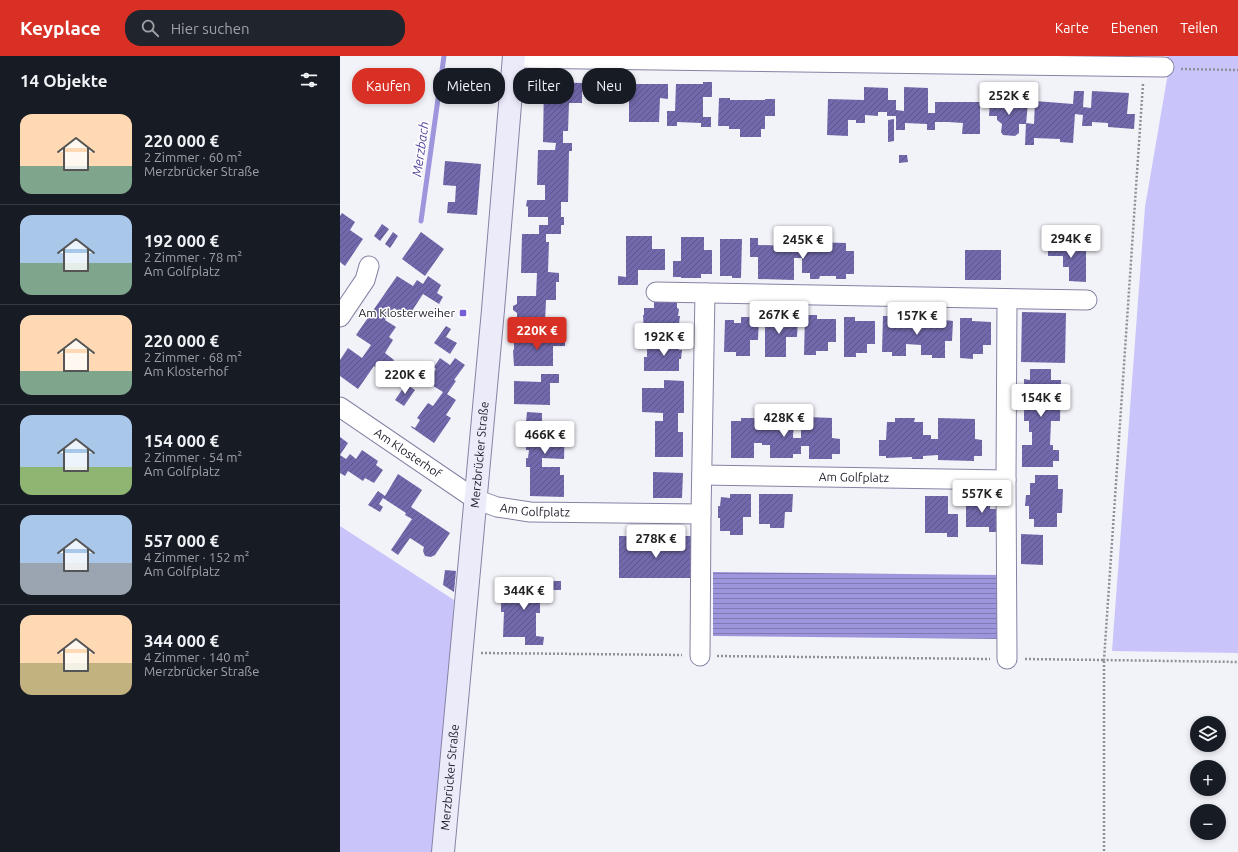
<!DOCTYPE html>
<html lang="de">
<meta charset="utf-8">
<style>
:root{--surface:#171b24;--page:#20242c;--text:#f1f3f6;--muted:#9ea1a6;--line:#363941;--accent:#d93025}
body{margin:0;font-family:Ubuntu,sans-serif;background:var(--page);color:var(--text);height:100vh;display:flex;flex-direction:column;font-size:15px;white-space:nowrap}
*{box-sizing:border-box;margin:0}
p{font-size:13px;color:var(--muted)}
.icon{flex:none;width:22px;height:22px;fill:none;stroke:currentColor;stroke-width:2;stroke-linecap:round;stroke-linejoin:round}
.map{position:relative;flex:1;overflow:hidden}
.panel{display:flex;flex-direction:column;background:var(--surface);width:340px}
.panel>*{flex:none}
.hud{position:absolute;left:12px;top:12px;width:380px;height:36px;display:flex;gap:8px}
.fabs{position:absolute;left:850px;top:660px;display:grid;gap:8px}
.fabs a{display:grid;place-items:center;width:36px;height:36px;border-radius:50%;background:var(--surface);box-shadow:0 2px 6px #0003;font-size:20px}
.price{position:absolute;translate:-50% -34px;padding:0 9px;border-radius:4px;background:#fff;color:#222;font-size:13px;line-height:26px;filter:drop-shadow(0 1px 2px #0008)}
.price::after{content:'';position:absolute;left:50%;top:24px;width:12px;height:9px;margin-left:-6px;background:inherit;clip-path:polygon(0 0,100% 0,50% 100%)}
.price.current{background:var(--accent);color:#fff}
ul{padding:0;list-style:none}
li{display:flex;align-items:center;gap:12px;height:100px;padding:0 20px}
li+li{border-top:1px solid var(--line)}
li span{display:grid;place-items:center;flex:none;width:112px;height:80px;border-radius:12px;color:#555}
li>.icon{margin-inline-start:auto}
span .icon{width:48px;height:48px;fill:#fffc;stroke-width:1}
li b{font-size:17px}
h2{display:flex;justify-content:space-between;align-items:center;height:48px;padding:0 20px;font-size:17px}
.tag{padding:0 14px;border-radius:16px;background:var(--surface);box-shadow:0 2px 6px #0003;font-size:14px;line-height:36px}
.tag.current{background:var(--accent);color:#fff}
header{display:flex;align-items:center;gap:24px;box-sizing:border-box;height:56px;padding:0 20px;background:var(--accent);color:#fff}
header strong{font-size:19px}
nav{display:flex;gap:22px;margin-inline-start:auto;font-size:14px}
.search{width:280px;height:36px;background:var(--page);display:flex;align-items:center;gap:10px;box-sizing:border-box;padding:0 14px;border-radius:16px;color:var(--muted);font-size:15px}
main{display:flex;flex:1;min-height:0}
.map>svg:first-child{display:block}
.grass{fill:#c9c5fb}
.water{fill:url(#water-rules)}
.lines{fill:none;stroke-linecap:round;stroke-linejoin:round}
.stream{stroke:#9d96dc;stroke-width:5}
.building{fill:url(#building-hatch)}
.street-casing{stroke:#8583a4;stroke-width:21}
.secondary-casing{stroke:#8583a4;stroke-width:24}
.path{stroke:#908f99;stroke-width:2.5;stroke-dasharray:2 2;stroke-linecap:butt}
.street{stroke:#fff;stroke-width:19}
.secondary{stroke:#ecebfa;stroke-width:22}
.poi-dot{fill:#765ed9;stroke:#fff;stroke-width:1.5}
.labels{text-anchor:middle;stroke-width:3;stroke-linejoin:round;paint-order:stroke}
.poi-label{font-size:12px;fill:#1d1c29;stroke:#fff;text-anchor:end}
.street-label{font-size:12px;fill:#1d1c29;stroke:#fff}
.water-label{font-size:13px;font-style:italic;fill:#56479b;stroke:#fff}
</style>
<header>
<strong>Keyplace</strong>
<div class="search"><svg class="icon" aria-label="search" viewBox="0 0 24 24"><circle cx="10" cy="10" r="6"/><path d="M15 15l6 6"/></svg>Hier suchen</div>
<nav><a>Karte</a><a>Ebenen</a><a>Teilen</a></nav>
</header>
<main>
<section class="panel">
<h2>14 Objekte<svg class="icon" aria-label="filters" viewBox="0 0 24 24"><path d="M4 7h16M4 17h16"/><circle cx="9" cy="7" r="2"/><circle cx="15" cy="17" r="2"/></svg></h2>
<ul>
<li><span style="background:linear-gradient(#ffd9b3 65%,#7fa58c 0)"><svg class="icon" aria-label="home" viewBox="0 0 24 24"><path d="M3 11l9-7 9 7M6 9v11h12V9"/></svg></span><div><b>220 000 €</b><p>2 Zimmer · 60 m²</p><p>Merzbrücker Straße</p></div></li>
<li><span style="background:linear-gradient(#a9c7e8 60%,#7fa58c 0)"><svg class="icon" aria-label="home" viewBox="0 0 24 24"><path d="M3 11l9-7 9 7M6 9v11h12V9"/></svg></span><div><b>192 000 €</b><p>2 Zimmer · 78 m²</p><p>Am Golfplatz</p></div></li>
<li><span style="background:linear-gradient(#ffd9b3 70%,#7fa58c 0)"><svg class="icon" aria-label="home" viewBox="0 0 24 24"><path d="M3 11l9-7 9 7M6 9v11h12V9"/></svg></span><div><b>220 000 €</b><p>2 Zimmer · 68 m²</p><p>Am Klosterhof</p></div></li>
<li><span style="background:linear-gradient(#a9c7e8 65%,#8fb573 0)"><svg class="icon" aria-label="home" viewBox="0 0 24 24"><path d="M3 11l9-7 9 7M6 9v11h12V9"/></svg></span><div><b>154 000 €</b><p>2 Zimmer · 54 m²</p><p>Am Golfplatz</p></div></li>
<li><span style="background:linear-gradient(#a9c7e8 60%,#9aa5b1 0)"><svg class="icon" aria-label="home" viewBox="0 0 24 24"><path d="M3 11l9-7 9 7M6 9v11h12V9"/></svg></span><div><b>557 000 €</b><p>4 Zimmer · 152 m²</p><p>Am Golfplatz</p></div></li>
<li><span style="background:linear-gradient(#ffd9b3 60%,#c2b280 0)"><svg class="icon" aria-label="home" viewBox="0 0 24 24"><path d="M3 11l9-7 9 7M6 9v11h12V9"/></svg></span><div><b>344 000 €</b><p>4 Zimmer · 140 m²</p><p>Merzbrücker Straße</p></div></li>
</ul>
</section>
<div class="map">
<svg width="898" height="796" viewBox="0 0 898 796">
<defs>
<pattern id="water-rules" width="6" height="5" patternUnits="userSpaceOnUse"><rect width="6" height="5" fill="#9d96dc"/><path d="M0 2.5h6" fill="none" stroke="#7f7ab2"/></pattern>
<pattern id="building-hatch" width="6" height="6" patternUnits="userSpaceOnUse"><rect width="6" height="6" fill="#7169ab"/><path d="M-1 1l2-2M0 6l6-6M5 7l2-2" fill="none" stroke="#5c568b"/></pattern>
</defs>
<rect width="100%" height="100%" fill="#f2f2f9"/>
<path class="grass" d="M827 0H898V597L772 595 805 151 829 11Z
M0 470 114 544 111 595 94 796H0Z"/>
<path class="water" d="M373 516 659 519V583L373 580Z"/>
<g class="lines">
<path class="stream" d="M81 165 104 0"/>
</g>
<path class="building" d="M204 26 242 27V47H229L228 75H223V87H232V95H229L228 146H221V161H224V169H221V178H206V186H209L208 216 219 217V226H216V244H206L205 266H177V257L173 254V250L177 248V240H196L197 217H181L182 178H199V169H208V161H188V151L186 150 187 144H205V129H197L198 94H215L216 87 203 86Z
M363 26H372V41H363V61H371V71H361V67L337 66V70H327V55H335L336 28H363Z
M289 28H328V43L320 42 319 66H289Z
M524 31 548 32V44H556V54L564 55V31L588 32V57H595V46H640V78H622L623 67 608 66H595V74H587V68L565 67V74H556V60H547V56H538V60L525 59V67H516V64H508V80L487 79 488 43 524 44Z
M734 35H744L743 51 751 52 752 35 789 37 787 58H795L794 73 768 71V67L752 66V70H742L743 59 735 58 733 87 720 86V83L694 82V89H685L686 67 694 68 695 45 733 48Z
M379 42H390V44H425V43H435V60H425V73H421V81H400V73H389V70H378Z
M650 45H658V50L663 46H675L680 52 681 47H688L686 68H679V77L675 80 663 79 661 76 662 68 657 64V60H649Z
M554 63V85L548 86V64Z
M559 99H567L568 106 559 107Z
M105 105 141 108 137 159 107 157 108 146H115L116 130 103 129Z
M2 157 15 166 10 174 23 183 5 210 0 206V160Z
M42 168 49 173 40 185 34 180Z
M53 176 58 180 50 192 45 188Z
M81 176 104 193 85 220 62 203Z
M286 180H312V193H325V214H298V229H278V220L286 221Z
M341 181H364V194H372V218H361V222H341V221H333V205H341Z
M410 182H418V189L454 190V182H462V194H470V186L506 187V195H514V218H506V223H496V220H480L479 223H470V217H462V202H454V224L418 223V201H410Z
M380 183H402L401 222H392V220H380Z
M708 185H724L723 191H746V226L729 225V211H723V200H708Z
M625 194H661V224H625Z
M57 220 73 230 77 224 83 228 88 220 101 229 97 237 103 241 99 248 83 238 68 261 54 252 45 264 56 271 49 281 53 284 45 297 54 304 50 311 43 307 38 313 34 310 18 333 0 320V304L8 292 22 302 31 289 16 279Z
M314 244H337V252L339 253 338 260H340L338 276 304 275 303 259H304V252H314Z
M682 256 726 257 725 307 681 306Z
M465 259H477V263H496V286H488V295H476V299H464Z
M425 260H446V262H458L457 281H446V301H425Z
M543 260H558V265H574V273H581V260L605 261V264L613 265 612 285H605V302H592V299H581V289L566 288V300H552V296H542Z
M401 261H419L418 284H410V300H396V296H384L385 264H394V267H401Z
M504 261H515V265H535V288H527V297H516V301H504Z
M620 262H632V265L651 266V289H643V298H633V303L620 302Z
M106 270 111 273 106 281 117 287 110 298 94 287Z
M202 278H225V290H213V310H174L173 295 174 293V285L202 286Z
M318 284H339V294H342L341 303H339V315H304V301H307V293H318Z
M100 302 110 309 115 302 125 309 114 324 116 325 107 338 116 344 106 359 111 362 94 387 71 371V370L75 372 80 364 77 362 88 347 93 350 103 336 87 326 96 313 94 311Z
M690 313H711V324H721L720 365H711L710 389H713V394H719V405H713V411H682V389H692V376H689V365H684V352H687V336H684V323L690 324Z
M201 318H219V327H210V349L174 348V325L201 326Z
M324 324 344 325V357H338V376H343V401H315V365H323V357L302 356V332H324Z
M66 328 75 334 64 350 55 344Z
M187 356 202 357V365H225L224 403 202 402V411H220V419H224V441L190 440V411H186V402H188L189 394H186V385H190V382H186V373H189V366H186Z
M430 361H454L453 382H461V374H469V361L492 362V382L500 383V398H492V403H469V390H461V398H453V402H430V389H422V387H414V402H391V365H401V362H415L414 363H422V374H430Z
M555 362H575L574 366H583V379H591V383H598V362L635 363V383L642 384V400H634V405L598 404V399L583 400V403H572V401L546 402V400H539V384H546L547 366H555Z
M0 381 8 387 0 399 6 403 10 398 16 403 22 394 38 405 36 409 43 414 34 427 25 422 23 425 8 415 5 420 0 417Z
M313 416 343 417 342 442H313Z
M58 418 82 434 71 451 110 477 95 499 91 501 85 500 83 495 84 491 70 482 58 499 51 494 72 463 65 459 66 457 43 442 39 448 43 451 40 456 28 449 38 435 45 440Z
M695 419H718V433H723L722 457H717V471H694V463H689V450H685L686 439H690V427H695Z
M390 438H411V461H403V479H390V475H380V462H378V450H380L381 441 390 442Z
M419 438H453L452 456H445L444 472H430V468H419Z
M585 440H608V458H618V481H607V477H585Z
M626 440H650V453H659V476H649V471H626Z
M681 478 703 479V509L681 508Z
M279 480H299V488H332V480H352V522H279Z
M105 514 116 515 114 536 103 529Z
M190 525H221V534H200V557H196V580L204 581 203 589H185V581H163L164 556H161V533H190Z"/>
<g class="lines">
<g class="street-casing">
<g id="street">
<path d="M174 2 824 11"/>
<path d="M316 236 747 244"/>
<path d="M667 243 666 424 667 603"/>
<path d="M0 261 25 224 29 210"/>
<path id="s1" d="M0 351 135 443 157 451 190 456 361 458 365 237"/>
<path id="s2" d="M362 419 666 424"/>
<path d="M360 600 361 458"/>
</g>
</g>
<g class="secondary-casing">
<g id="secondary">
<path id="s3" d="M103 796 153 254 174 0"/>
</g>
</g>
<path class="path" d="M841 13 898 14
M803 28 764 604 898 606
M141 597 342 599
M377 600 650 603
M685 603 764 604V796"/>
<use href="#street" class="street"/>
<use href="#secondary" class="secondary"/>
</g>
<rect class="poi-dot" x="119" y="253" width="8" height="8" rx="2"/>
<g class="labels">
<g class="poi-label">
<text x="115" y="261">Am Klosterweiher</text>
</g>
<g class="street-label">
<text dy="4" stroke="none"><textPath href="#s1" startOffset="82">Am Klosterhof</textPath></text>
<text dy="4" stroke="none"><textPath href="#s3" startOffset="399">Merzbrücker Straße</textPath></text>
<text dy="4" stroke="none"><textPath href="#s2" startOffset="152">Am Golfplatz</textPath></text>
<text dy="4" stroke="none"><textPath href="#s1" startOffset="225">Am Golfplatz</textPath></text>
<text dy="4" stroke="none"><textPath href="#s3" startOffset="75">Merzbrücker Straße</textPath></text>
</g>
<g class="water-label">
<text transform="translate(80 93) rotate(-82)" y="5">Merzbach</text>
</g>
</g>
</svg>
<div class="fabs">
<a><svg class="icon" aria-label="layers" viewBox="0 0 24 24"><path d="M12 4l9 5-9 5-9-5zM3 14l9 5 9-5"/></svg></a>
<a>+</a>
<a>−</a>
</div>
<b class="price" style="left:669px;top:60px">252K €</b>
<b class="price" style="left:731px;top:203px">294K €</b>
<b class="price" style="left:463px;top:204px">245K €</b>
<b class="price" style="left:439px;top:279px">267K €</b>
<b class="price" style="left:577px;top:280px">157K €</b>
<b class="price current" style="left:197px;top:295px">220K €</b>
<b class="price" style="left:324px;top:301px">192K €</b>
<b class="price" style="left:65px;top:339px">220K €</b>
<b class="price" style="left:701px;top:362px">154K €</b>
<b class="price" style="left:444px;top:382px">428K €</b>
<b class="price" style="left:205px;top:399px">466K €</b>
<b class="price" style="left:642px;top:458px">557K €</b>
<b class="price" style="left:316px;top:503px">278K €</b>
<b class="price" style="left:184px;top:555px">344K €</b>
<div class="hud">
<a class="tag current">Kaufen</a>
<a class="tag">Mieten</a>
<a class="tag">Filter</a>
<a class="tag">Neu</a>
</div>
</div>
</main>
